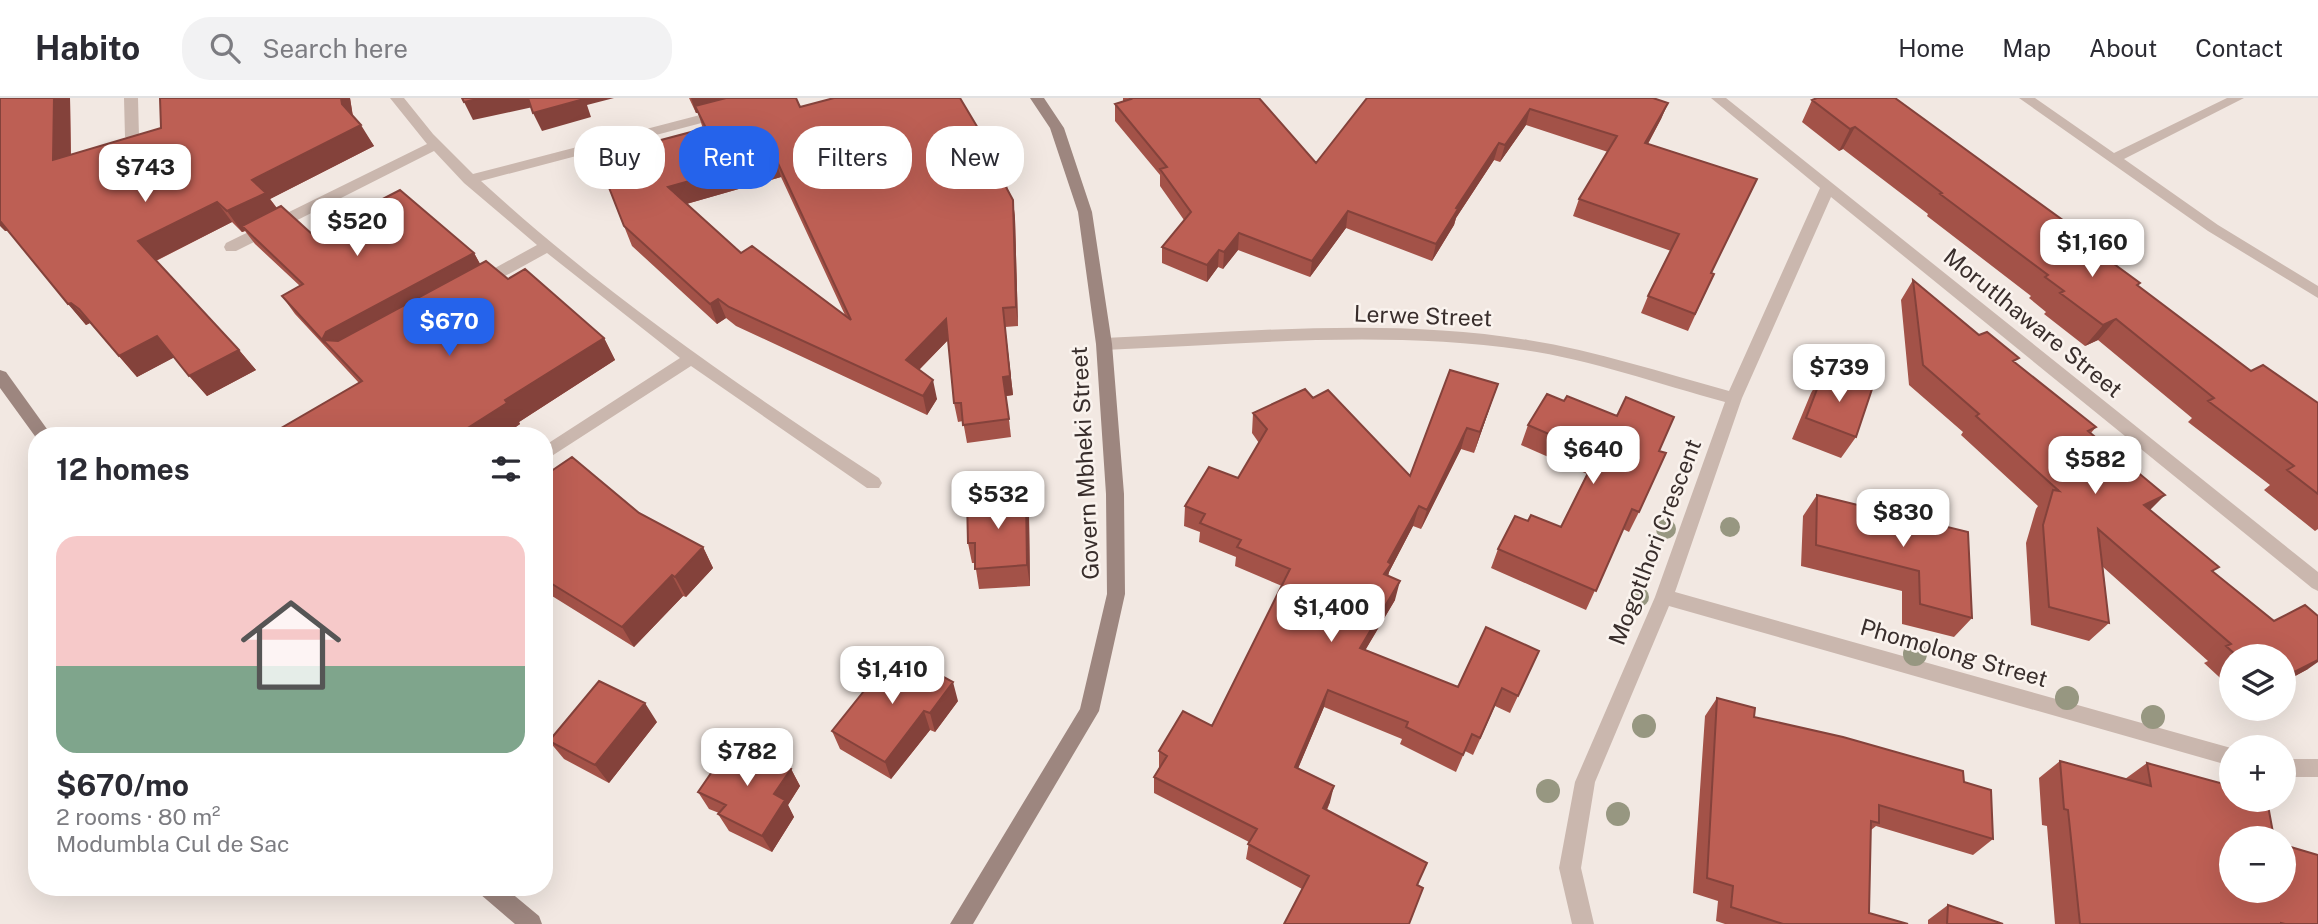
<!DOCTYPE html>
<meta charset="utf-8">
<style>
:root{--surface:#fff;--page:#f2f2f3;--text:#2b2b33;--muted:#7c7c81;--line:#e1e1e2;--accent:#2563eb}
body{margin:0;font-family:"Public Sans",sans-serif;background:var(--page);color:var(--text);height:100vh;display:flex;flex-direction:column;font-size:26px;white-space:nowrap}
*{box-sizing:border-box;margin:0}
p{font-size:23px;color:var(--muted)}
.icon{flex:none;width:38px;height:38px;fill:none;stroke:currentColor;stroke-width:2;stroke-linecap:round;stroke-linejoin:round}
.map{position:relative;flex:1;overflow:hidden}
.details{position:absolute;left:28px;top:329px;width:525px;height:469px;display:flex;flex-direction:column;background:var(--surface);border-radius:28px;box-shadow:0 7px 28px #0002}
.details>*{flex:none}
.hud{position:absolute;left:574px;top:28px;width:665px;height:63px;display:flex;gap:14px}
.tools{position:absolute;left:2219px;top:546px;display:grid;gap:14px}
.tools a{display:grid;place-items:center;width:77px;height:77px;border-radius:50%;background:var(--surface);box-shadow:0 7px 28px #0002;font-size:35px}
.price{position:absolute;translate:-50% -60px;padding:0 16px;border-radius:14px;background:#fff;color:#222;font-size:23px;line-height:46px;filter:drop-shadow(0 2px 4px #0008)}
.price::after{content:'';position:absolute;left:50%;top:42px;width:21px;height:16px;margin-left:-10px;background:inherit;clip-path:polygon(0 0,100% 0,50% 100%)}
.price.selected{background:var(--accent);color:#fff}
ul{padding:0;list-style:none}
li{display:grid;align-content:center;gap:14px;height:371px;padding:0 28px}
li+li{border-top:2px solid var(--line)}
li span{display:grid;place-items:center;height:217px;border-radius:21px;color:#555}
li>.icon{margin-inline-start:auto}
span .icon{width:126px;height:126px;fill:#fffc;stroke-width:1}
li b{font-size:30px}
h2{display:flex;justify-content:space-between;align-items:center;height:84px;padding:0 28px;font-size:30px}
.chip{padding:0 24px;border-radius:28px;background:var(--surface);box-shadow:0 7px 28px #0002;font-size:24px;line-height:63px}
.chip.selected{background:var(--accent);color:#fff}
header{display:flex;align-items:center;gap:42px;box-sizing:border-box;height:98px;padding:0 35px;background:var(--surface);border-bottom:2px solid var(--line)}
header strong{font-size:33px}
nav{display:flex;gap:38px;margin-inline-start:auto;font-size:24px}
.search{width:490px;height:63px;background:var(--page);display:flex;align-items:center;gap:18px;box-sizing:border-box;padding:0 24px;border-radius:28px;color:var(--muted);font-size:26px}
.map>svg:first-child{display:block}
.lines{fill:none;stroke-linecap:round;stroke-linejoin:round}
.street{fill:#cab7ae;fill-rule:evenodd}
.secondary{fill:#9d867f;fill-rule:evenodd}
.tree{fill:#979781}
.wall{fill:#a35248;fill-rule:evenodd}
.shaded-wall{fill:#84423b}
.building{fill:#bd5f54;stroke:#84423b;stroke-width:2;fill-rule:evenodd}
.labels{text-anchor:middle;stroke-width:5;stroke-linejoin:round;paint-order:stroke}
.street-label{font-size:23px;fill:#392e2c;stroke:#faf3ee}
</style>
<header>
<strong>Habito</strong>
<div class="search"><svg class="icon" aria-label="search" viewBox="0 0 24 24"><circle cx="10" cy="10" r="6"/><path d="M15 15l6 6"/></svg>Search here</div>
<nav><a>Home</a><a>Map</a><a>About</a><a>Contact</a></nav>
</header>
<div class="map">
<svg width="2318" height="826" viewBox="0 0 2318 826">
<rect width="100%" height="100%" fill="#f2e8e2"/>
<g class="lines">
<path class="street" d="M124 0H138L139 39 132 43 125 39Z
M390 0H404L433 36 473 76 723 11 728 12V18L481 83C603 195 741 290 879 380L882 385 879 390H867L691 268 544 363V348L680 260 547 155 485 189H475L472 185 475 181 537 147 464 85 434 53 236 153H226L224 149 226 145 427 46Z
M1711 0H1726L2318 474V493L2312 490 1831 99 1742 300 1675 494 2231 650V668L1669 508 1595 684 1581 770 1594 826H1572L1559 770 1575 684 1655 499 1725 304C1658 286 1592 262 1524 252 1385 232 1243 246 1104 252L1096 246 1104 240C1244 234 1389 219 1528 242 1597 253 1663 275 1729 293L1820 90Z
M2019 0H2035L2114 55 2227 0H2244L2124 61 2218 127 2318 188V200L2208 133Z
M2284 661H2318V679H2284Z"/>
<path class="secondary" d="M1030 0H1044L1064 30 1092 114 1112 246 1124 396 1125 496 1099 613 973 826H950L1080 611 1107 496 1106 396 1096 246 1078 114 1050 30Z
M0 272 6 274 52 338H37V341L0 290Z
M477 789H504L539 818 542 826H515L480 796Z"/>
</g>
<g class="tree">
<circle cx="1730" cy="429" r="10"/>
<circle cx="1666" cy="431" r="10"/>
<circle cx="1639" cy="499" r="10"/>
<circle cx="1915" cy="556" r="12"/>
<circle cx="2067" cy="600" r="12"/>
<circle cx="2153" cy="619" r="12"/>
<circle cx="1644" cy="628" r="12"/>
<circle cx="1548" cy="693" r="12"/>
<circle cx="1618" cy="716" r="12"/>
</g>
<path class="wall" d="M0 0H70L71 57 161 30 160 0H350L353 18 374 48 270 101 277 110 313 137 474 155 480 166 508 181 604 240 615 262 519 324 520 326 503 338H259L269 337 359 285 295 216 282 198 300 188 255 146 245 133 242 134 232 124 156 163 239 252 256 272 207 298 174 259 137 279 90 225 86 227 8 133H5Z
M689 0H796L800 9 1008 92 1013 102 1015 121 1018 228 1005 229 1013 297 1006 298 1011 339 967 345 963 323 958 324 954 305 948 242 919 272 937 301 927 317 736 228 726 220 717 226 632 148 624 128 703 31 698 15H696ZM781 79 845 217 741 155 686 106Z
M1123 0H1259L1316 65 1367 0 1668 5 1661 21 1648 46 1711 175 1714 176 1688 233 1641 215 1648 198 1671 153 1573 118 1579 101 1608 54 1526 27 1500 64 1494 62 1456 120 1454 127 1432 163 1346 130 1310 179 1238 152 1223 171 1218 169 1207 184 1162 165V149L1184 122 1160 88V77L1115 23V6L1123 3Z
M1812 2 2061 127 2140 185 2138 188 2251 273 2318 305V431L2315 433 2264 392 2270 387 2188 324 2192 320 2098 242 2085 248 2044 216 2046 214 2029 200 2031 198 1927 118 1928 116 1843 51 1839 53 1802 24Z
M1913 182 1979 237 2016 265 2096 329 2091 335 2150 412 2214 474 2308 571 2284 584V558H2231V590L2204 565 2208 563 2103 469 2109 525 2089 543 2031 527 2026 445 2036 411 2038 408 1961 337 1963 334 1909 287 1901 202Z
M1824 273 1856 339 1841 360 1792 341 1811 295Z
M1313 300 1410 378 1491 306 1474 355 1461 351 1421 431 1413 428 1389 474 1388 478 1395 502 1365 552 1458 589 1539 553 1510 615 1495 608 1473 657 1465 653 1456 674 1400 646 1402 641 1324 609 1298 670 1330 704 1327 712 1427 765 1302 791 1246 761 1249 744 1154 695V679L1159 670V653L1212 628 1282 488 1235 468 1236 459 1199 444 1200 434 1184 428 1185 408 1238 380 1259 345 1252 335 1253 315Z
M1528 327 1659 353 1639 414 1629 434 1623 431 1586 512 1491 470 1498 451 1528 423 1561 429 1587 376 1521 347Z
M544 378 639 415 703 449 713 470 686 499 683 498 634 549 544 493Z
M1026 397 1029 418 1030 488 979 491 975 465H972L968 445Z
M1817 397 1968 434 1972 520 1954 539 1902 526V493L1801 468 1803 418Z
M1717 600 1754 619 1964 684 1993 741 1973 757 1876 728 1871 732 1869 815 1908 826H1725L1716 823 1718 803 1693 795 1705 618Z
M958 603 935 634 930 632 891 681 840 651 832 633Z
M657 624 609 685 564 661 549 643Z
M732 655 791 671 800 688 788 707 794 719 772 754 729 733 718 716 719 715 709 711 698 694Z
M2060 663 2125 681 2147 665 2231 740 2318 826H2055L2047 728 2042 727 2039 680Z
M1948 807 2003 826H1928V822Z"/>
<path class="shaded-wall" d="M54 0H70L71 82 53 62Z
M341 0H350L354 27 342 6Z
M482 0H528L533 9 473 22 464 4Z
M583 0H614L587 7 591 19 542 33 533 15Z
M691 0H754L695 8 698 15H696Z
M1668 5 1661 21 1639 62 1645 45Z
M1530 11 1526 27 1500 64 1505 47Z
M361 27 374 48 270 101 280 115 242 128 245 133 242 134 227 113 252 82Z
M1855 29 1843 51 1839 53 1850 31Z
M1499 45 1494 62 1456 120 1454 127 1432 163 1436 146 1456 110Z
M775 59 781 79 676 109 668 89Z
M1006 77 1008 96 1000 78Z
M1013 102 1015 121 1018 228 1016 209Z
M217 104 232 124 155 163 138 143Z
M1348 113 1346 130 1310 179 1312 163Z
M0 121 10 132 5 133 0 128Z
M1239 135 1238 152 1223 171 1224 154Z
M1219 152 1218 169 1207 184V167Z
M474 155 484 173 340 253 325 244 323 240 326 234Z
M718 201 726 220 717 226 710 206Z
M71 205 90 225 86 227 68 206Z
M1003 210 1013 297 1006 298 1011 339 1003 279Z
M946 221 949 241 910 281 906 262Z
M2116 221 2098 242 2085 248 2103 227Z
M157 238 175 259 137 279 119 258Z
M604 240 615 262 519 324 520 326 503 338H455L505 302Z
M239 252 256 272 207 298 189 278Z
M933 282 937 301 927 317 923 298Z
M1498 286 1491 306 1474 355 1480 334Z
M1467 330 1461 351 1421 431 1427 412Z
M1026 397 1029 418 1030 488 1027 467Z
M2165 397 2146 416 2144 407Z
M1419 408 1413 428 1389 474 1386 485 1384 476 1388 464Z
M703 449 713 470 686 499 675 479Z
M672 477 683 498 634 549 622 529Z
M1400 483 1395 502 1356 568 1360 550Z
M2318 562V564L2308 571 2284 584V579Z
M953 584 958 603 935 634 930 615Z
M1328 592 1324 609 1292 685 1295 669Z
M645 605 657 624 609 685 595 667Z
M924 613 930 632 891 681 885 664Z
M791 671 800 688 788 707 794 719 772 754 762 738 774 696Z
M1334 688 1330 704 1319 726 1323 710Z"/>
<path class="building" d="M0 0H54L53 62 161 30 160 0H341L342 6 361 27 252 82 266 95 227 113 217 104 138 143 239 252 189 278 157 238 119 258 79 211 71 205 68 206 0 123Z
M462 0H482L464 4Z
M528 0H584V1L533 15Z
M726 0H796L800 9 834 0H960L1006 77 1000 78 1013 102 1016 209 1003 210 1010 278 1003 279 1009 321 963 327 961 305H954L946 221 906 262 933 282 923 298 729 209 718 201 710 206 624 128 597 59 706 30 695 8ZM775 59 851 222 752 148 741 155 668 89Z
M1130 0H1259L1316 65 1367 0H1653L1668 5 1645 45 1757 81 1711 175 1714 176 1695 216 1648 198 1679 136 1579 101 1617 38 1530 11 1505 47 1499 45 1456 110 1458 111 1436 146 1348 113 1312 163 1239 135 1224 154 1219 152 1207 167 1162 149 1191 114 1160 71 1167 69 1115 6 1131 1Z
M1817 0H1895L2064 123 2058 125 2140 185 2137 187 2251 273 2263 267 2318 305V396L2287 372 2294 368 2208 303 2214 300 2116 221 2103 227 2060 195 2064 193 2045 179 2048 177 1940 96 1942 95 1855 29 1850 31 1812 2Z
M400 92 474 155 326 234 323 240 324 242H323L325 245 282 198 303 186 242 128 281 108 313 137Z
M486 163 508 181 525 171 604 240 505 302 507 305 455 338H259L266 334 269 337 362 283 323 242 338 243Z
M1913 182 1979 237 1987 234 2019 260 2013 263 2096 329 2088 333 2165 397 2144 407 2219 469 2212 473 2274 523 2305 507 2318 518V562L2284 579V558H2237L2226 548 2231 546 2098 431 2109 525 2049 509 2043 427 2053 392 2059 393 1976 318 1979 316 1923 267Z
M1450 272 1498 286 1480 334 1467 330 1427 412 1419 408 1388 464 1391 466 1384 476 1400 483 1360 550 1458 589 1486 529 1539 553 1518 598 1502 590 1480 640 1472 636 1463 657 1406 629 1408 624 1328 592 1295 669 1334 688 1323 710 1427 765 1417 787 1423 790 1409 826H1284L1309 778 1248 746 1257 731 1154 679 1167 658 1159 653 1183 613 1212 628 1290 471 1237 449 1241 442 1200 425 1205 416 1185 408 1209 369 1238 380 1267 331 1253 315 1305 291 1313 300 1328 292 1410 378Z
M1824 273 1872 291 1856 339 1806 320Z
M1547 296 1564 303 1567 298 1617 318 1626 299 1674 319 1659 353 1666 355 1639 414 1632 411 1596 493 1498 451 1515 418 1528 423 1531 417 1561 429 1597 357 1528 327Z
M572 359 639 415 703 449 675 479 672 477 622 529 544 481V378Z
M1026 397 1027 467 975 471V445H968L967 401Z
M1817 397 1968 434 1972 520 1920 506 1919 473 1816 447Z
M896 553 953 584 930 615 924 613 885 664 832 633Z
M599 583 645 605 595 667 549 643Z
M1717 600 1755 610 1754 619 1843 639 1963 673 1964 684 1991 692 1993 741 1879 707V725L1871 723 1869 815 1908 826H1783L1731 809 1733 788 1707 780Z
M738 647 791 671 774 696 785 702 762 738 718 716 726 707 698 694 727 652 732 655Z
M2060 663 2151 688 2147 665 2231 688V702H2267L2274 740H2231V793H2284V747L2318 757V826H2285L2281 825V826H2080L2068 712 2064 711Z
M1948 807 2003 826H1947Z"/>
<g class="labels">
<g class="street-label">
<text transform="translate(1423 218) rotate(2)" y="8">Lerwe Street</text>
<text transform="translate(2033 225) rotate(39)" y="8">Morutlhaware Street</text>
<text transform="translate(1085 365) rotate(-93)" y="8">Govern Mbheki Street</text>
<text transform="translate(1655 444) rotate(-69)" y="8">Mogotlhori Crescent</text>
<text transform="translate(1954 555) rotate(16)" y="8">Phomolong Street</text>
</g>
</g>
</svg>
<div class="tools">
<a><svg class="icon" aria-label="layers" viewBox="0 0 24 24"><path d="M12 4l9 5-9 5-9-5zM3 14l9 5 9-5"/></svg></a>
<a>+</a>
<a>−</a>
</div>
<b class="price" style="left:145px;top:106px">$743</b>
<b class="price" style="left:357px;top:160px">$520</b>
<b class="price" style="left:2092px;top:181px">$1,160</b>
<b class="price selected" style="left:449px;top:260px">$670</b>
<b class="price" style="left:1839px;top:306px">$739</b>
<b class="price" style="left:1593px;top:388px">$640</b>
<b class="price" style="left:2095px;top:398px">$582</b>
<b class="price" style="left:998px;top:433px">$532</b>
<b class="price" style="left:1903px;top:451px">$830</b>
<b class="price" style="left:1331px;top:546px">$1,400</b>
<b class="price" style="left:892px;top:608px">$1,410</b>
<b class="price" style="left:747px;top:690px">$782</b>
<div class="hud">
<a class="chip">Buy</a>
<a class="chip selected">Rent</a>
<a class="chip">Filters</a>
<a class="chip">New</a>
</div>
<section class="details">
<h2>12 homes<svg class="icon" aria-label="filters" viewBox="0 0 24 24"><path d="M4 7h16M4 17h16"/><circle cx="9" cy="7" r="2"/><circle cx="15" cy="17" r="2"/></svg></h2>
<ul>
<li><span style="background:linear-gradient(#f6c9c9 60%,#7fa58c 0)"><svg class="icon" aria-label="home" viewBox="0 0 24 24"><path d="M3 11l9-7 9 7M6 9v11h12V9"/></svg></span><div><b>$670/mo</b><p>2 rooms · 80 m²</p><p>Modumbla Cul de Sac</p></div></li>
</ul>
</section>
</div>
